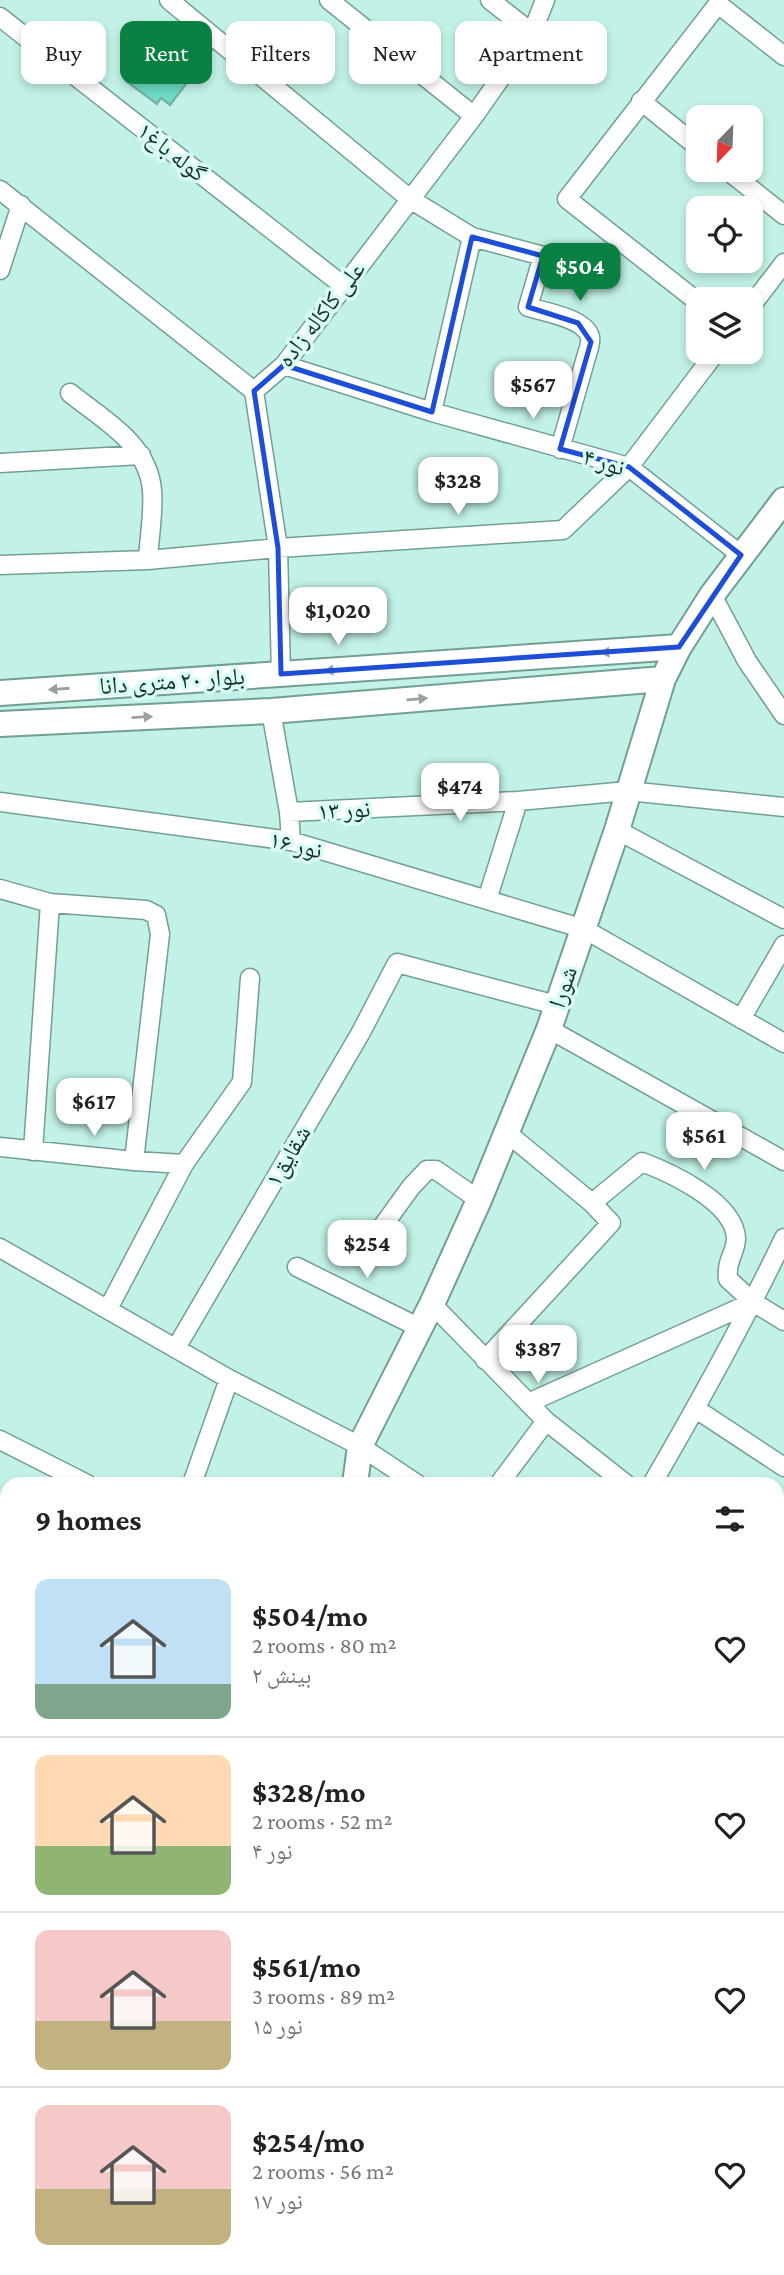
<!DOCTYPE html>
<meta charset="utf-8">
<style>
:root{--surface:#fff;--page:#f6f6f6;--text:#222;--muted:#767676;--line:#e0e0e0;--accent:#0b8043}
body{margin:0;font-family:"Crimson Pro","Noto Naskh Arabic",serif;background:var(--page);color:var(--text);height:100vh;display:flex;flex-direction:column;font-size:26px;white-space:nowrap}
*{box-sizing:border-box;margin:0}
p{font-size:23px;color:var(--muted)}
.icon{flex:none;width:38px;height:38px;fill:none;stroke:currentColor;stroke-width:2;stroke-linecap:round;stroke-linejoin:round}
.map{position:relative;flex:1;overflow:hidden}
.panel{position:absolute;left:0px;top:1477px;width:784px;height:798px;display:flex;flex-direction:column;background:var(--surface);border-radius:21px 21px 0 0;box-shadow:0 4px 10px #0003}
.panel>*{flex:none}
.guide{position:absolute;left:21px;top:21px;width:742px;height:63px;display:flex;gap:14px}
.needle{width:46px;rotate:203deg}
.buttons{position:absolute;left:686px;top:105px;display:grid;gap:14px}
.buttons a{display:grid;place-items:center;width:77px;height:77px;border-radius:14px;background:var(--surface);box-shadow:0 4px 10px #0003;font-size:35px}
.price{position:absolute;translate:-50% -60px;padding:0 16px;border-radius:14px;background:#fff;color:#222;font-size:23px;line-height:46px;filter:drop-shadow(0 2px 4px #0008)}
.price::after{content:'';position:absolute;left:50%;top:42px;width:21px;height:16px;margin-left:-10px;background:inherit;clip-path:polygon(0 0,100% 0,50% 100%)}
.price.selected{background:var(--accent);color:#fff}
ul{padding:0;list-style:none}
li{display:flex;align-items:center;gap:21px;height:175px;padding:0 35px}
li+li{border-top:2px solid var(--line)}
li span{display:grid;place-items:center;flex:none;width:196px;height:140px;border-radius:14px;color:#555}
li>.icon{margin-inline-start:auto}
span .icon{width:84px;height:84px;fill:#fffc;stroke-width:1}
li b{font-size:30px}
h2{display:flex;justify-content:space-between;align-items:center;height:84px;padding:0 35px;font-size:30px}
.tag{padding:0 24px;border-radius:14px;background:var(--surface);box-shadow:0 4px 10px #0003;font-size:24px;line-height:63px}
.tag.selected{background:var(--accent);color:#fff}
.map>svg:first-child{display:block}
.building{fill:#6ddcc7;stroke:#7aa89e;stroke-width:2}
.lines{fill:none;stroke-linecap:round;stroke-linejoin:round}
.street-casing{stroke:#729f95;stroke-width:21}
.secondary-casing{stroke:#729f95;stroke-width:28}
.primary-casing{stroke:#729f95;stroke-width:32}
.street{stroke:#fff;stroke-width:18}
.secondary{stroke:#fff;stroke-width:24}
.primary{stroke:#fff;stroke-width:28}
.oneway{fill:#99a1a0}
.marked{fill:none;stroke:#1d4ed8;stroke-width:5;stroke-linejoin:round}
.labels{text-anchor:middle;stroke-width:7;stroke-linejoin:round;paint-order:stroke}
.street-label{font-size:24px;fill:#1c2f2b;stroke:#d7fdf4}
</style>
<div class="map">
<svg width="784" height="2275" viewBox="0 0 784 2275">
<rect width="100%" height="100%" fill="#c2f2e7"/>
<path class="building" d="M180 26 212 50 170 105 161 98 157 104 126 81 145 57 152 62Z"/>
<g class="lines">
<g class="street-casing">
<path id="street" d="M169 0 410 199 472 237 432 412
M329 0 474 116
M490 0 532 33
M0 17 345 287
M641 101 698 147
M727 170 784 215
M0 190 254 391
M472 237 543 256 528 307C544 312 585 318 590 337 591 343 589 348 587 354L560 449
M0 270 21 205
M698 302 567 199 718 4 784 56
M751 306 784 263
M284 365 432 412 629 467 741 555
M70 393C103 420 148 443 152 490 154 512 149 538 148 560
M0 463 141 455
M0 565 148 560 278 548 563 530 629 467 716 352
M712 595 747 661 784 715
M281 674 278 548 254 391 284 365 474 116 532 33 545 0
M271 711 289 812 291 841
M0 802 291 841 584 929 784 1043
M289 812 518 801 628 791 784 807
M617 830 784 919
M0 889 50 903 146 910 156 915 160 934 134 1161
M487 900 518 801
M741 1019 784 945
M549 1029 784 1161
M0 1147 134 1161 184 1164
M33 1151 50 903
M592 1203 642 1162C671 1173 734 1202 736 1238 736 1253 726 1259 728 1279L753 1302 784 1321
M369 1245 411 1187 427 1170H436L479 1200
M0 1248 229 1379 360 1446 417 1484
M297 1267 420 1328
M432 1304 546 1421 626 1484
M108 1309 184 1164 242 1082 250 978
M176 1348 360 1034 397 963 556 1005
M485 1360 611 1223 592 1203 506 1132
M528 1403 753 1302
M696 1409 784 1467
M0 1440 87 1484
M192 1484 229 1379
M499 1484 546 1421
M652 1484C699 1403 744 1322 784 1238
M0 1542 7 1546
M0 1625 7 1629
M0 1728 7 1731
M777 1827 784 1833
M777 1982 784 1977
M0 1995 7 1996
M777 2073H784
M777 2162 784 2196
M777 2227 784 2223
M139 2275 146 2268
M646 2275 648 2268
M704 2275 714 2268"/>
</g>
<g class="secondary-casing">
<path id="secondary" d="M0 693 679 647
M0 724 271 711 663 679
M355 1484 360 1446 432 1304 479 1200 549 1029 617 830 663 679 679 647 712 595 784 500
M777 1571 784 1558
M777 1788 784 1775
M263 2275 267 2268
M395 2275 399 2268
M513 2275 517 2268"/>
</g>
<g class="primary-casing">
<path id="primary" d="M777 1662 784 1649
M777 1732 784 1719
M442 2275 446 2268
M476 2275 480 2268"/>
</g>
<use href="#street" class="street"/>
<use href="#secondary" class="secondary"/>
<use href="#primary" class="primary"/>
</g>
<defs><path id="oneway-solid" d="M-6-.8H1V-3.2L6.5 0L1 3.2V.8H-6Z" transform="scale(1.75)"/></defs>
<g class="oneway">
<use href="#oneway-solid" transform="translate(611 652) rotate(176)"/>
<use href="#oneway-solid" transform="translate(335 670) rotate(176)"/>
<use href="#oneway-solid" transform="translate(59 689) rotate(176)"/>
<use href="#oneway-solid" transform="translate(417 699) rotate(-5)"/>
<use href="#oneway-solid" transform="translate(142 717) rotate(-3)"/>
</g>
<path class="marked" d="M472 237 543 256 528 307 578 323 591 342 560 449 629 467 741 555 679 647 281 674 278 548 254 391 284 365 432 412Z"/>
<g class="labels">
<g class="street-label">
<text transform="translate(172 152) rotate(38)" y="8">گوله باغ۱</text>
<text transform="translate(321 314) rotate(-52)" y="8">علی کاکاله زاده</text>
<text transform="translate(604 462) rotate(17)" y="8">نور ۴</text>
<text transform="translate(172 681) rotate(-4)" y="8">بلوار ۲۰ متری دانا</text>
<text transform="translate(344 810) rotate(-3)" y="8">نور ۱۳</text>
<text transform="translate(296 845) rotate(13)" y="8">نور ۱۶</text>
<text transform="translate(563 987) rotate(-71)" y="8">شورا</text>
<text transform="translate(288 1156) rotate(-60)" y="8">شقایق۱</text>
</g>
</g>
</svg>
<div class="buttons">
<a><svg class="needle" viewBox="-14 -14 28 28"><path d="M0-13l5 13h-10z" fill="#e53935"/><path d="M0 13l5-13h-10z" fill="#767676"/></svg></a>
<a><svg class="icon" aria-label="locate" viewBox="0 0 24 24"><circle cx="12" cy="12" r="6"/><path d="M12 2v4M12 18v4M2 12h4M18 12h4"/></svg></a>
<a><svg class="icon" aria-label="layers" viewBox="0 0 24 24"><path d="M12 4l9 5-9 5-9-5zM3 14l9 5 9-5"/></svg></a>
</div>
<b class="price selected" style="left:580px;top:303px">$504</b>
<b class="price" style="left:533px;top:421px">$567</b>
<b class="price" style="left:458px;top:517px">$328</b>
<b class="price" style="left:338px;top:647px">$1,020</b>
<b class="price" style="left:460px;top:823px">$474</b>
<b class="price" style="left:94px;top:1138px">$617</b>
<b class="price" style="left:704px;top:1172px">$561</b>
<b class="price" style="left:367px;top:1280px">$254</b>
<b class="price" style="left:538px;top:1385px">$387</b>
<div class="guide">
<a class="tag">Buy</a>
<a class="tag selected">Rent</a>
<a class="tag">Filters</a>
<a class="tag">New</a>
<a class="tag">Apartment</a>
</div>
<section class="panel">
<h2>9 homes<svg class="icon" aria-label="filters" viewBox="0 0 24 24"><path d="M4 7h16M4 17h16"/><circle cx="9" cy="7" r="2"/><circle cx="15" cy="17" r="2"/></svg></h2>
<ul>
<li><span style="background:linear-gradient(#bfe0f5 75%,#7fa58c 0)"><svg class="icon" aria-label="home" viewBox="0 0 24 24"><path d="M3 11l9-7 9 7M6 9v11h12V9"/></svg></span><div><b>$504/mo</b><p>2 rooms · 80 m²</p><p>بینش ۲</p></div><svg class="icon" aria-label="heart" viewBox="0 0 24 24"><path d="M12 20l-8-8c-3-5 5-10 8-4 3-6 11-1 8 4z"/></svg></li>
<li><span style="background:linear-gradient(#ffd9b3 65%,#8fb573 0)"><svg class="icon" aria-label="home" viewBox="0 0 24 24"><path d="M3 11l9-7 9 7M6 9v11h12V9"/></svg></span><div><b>$328/mo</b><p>2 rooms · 52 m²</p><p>نور ۴</p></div><svg class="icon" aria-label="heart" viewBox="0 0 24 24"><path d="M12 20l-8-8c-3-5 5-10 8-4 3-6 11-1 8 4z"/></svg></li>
<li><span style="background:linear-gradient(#f6c9c9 65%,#c2b280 0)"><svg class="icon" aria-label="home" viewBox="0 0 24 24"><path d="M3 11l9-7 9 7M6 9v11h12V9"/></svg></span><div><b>$561/mo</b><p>3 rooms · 89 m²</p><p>نور ۱۵</p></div><svg class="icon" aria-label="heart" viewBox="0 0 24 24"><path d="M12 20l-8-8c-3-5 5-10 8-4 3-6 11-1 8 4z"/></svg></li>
<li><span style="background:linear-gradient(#f6c9c9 60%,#c2b280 0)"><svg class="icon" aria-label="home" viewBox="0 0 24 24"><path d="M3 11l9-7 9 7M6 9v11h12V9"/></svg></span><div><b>$254/mo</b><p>2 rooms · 56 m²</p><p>نور ۱۷</p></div><svg class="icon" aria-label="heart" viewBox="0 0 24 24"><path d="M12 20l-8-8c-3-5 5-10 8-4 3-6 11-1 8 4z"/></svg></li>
</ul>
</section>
</div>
